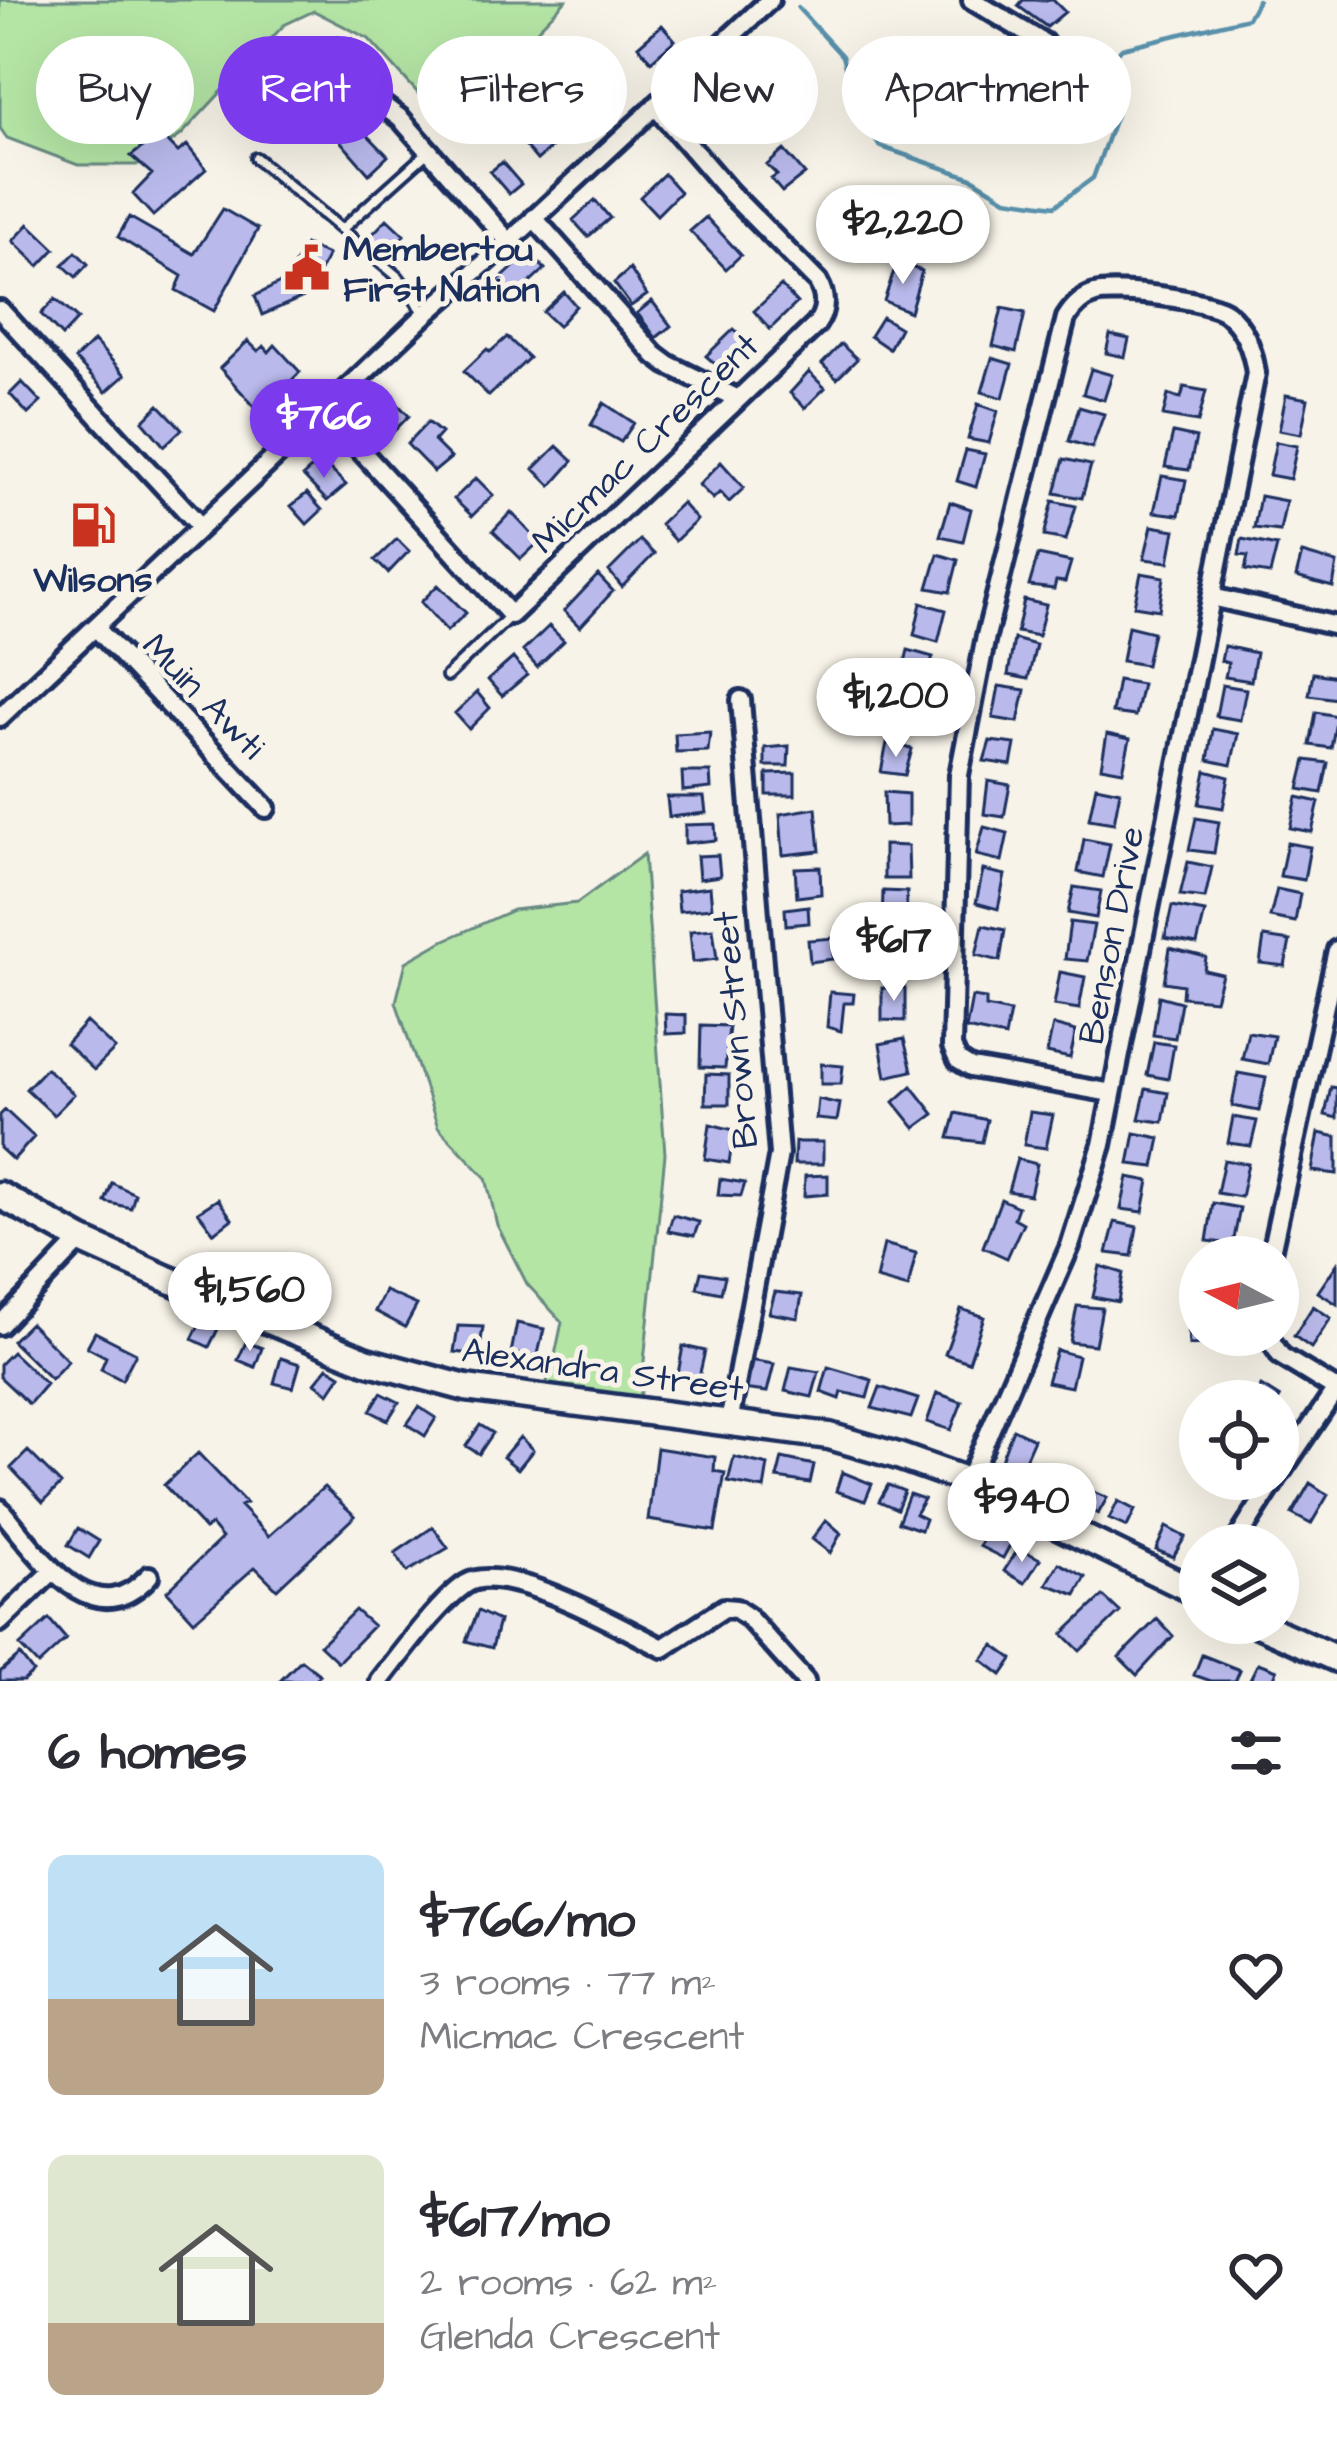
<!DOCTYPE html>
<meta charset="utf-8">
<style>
:root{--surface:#fff;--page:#f2f2f3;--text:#2b2b33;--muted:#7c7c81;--accent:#7c3aed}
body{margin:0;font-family:"Architects Daughter",sans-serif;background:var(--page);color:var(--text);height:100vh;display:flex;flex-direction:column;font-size:45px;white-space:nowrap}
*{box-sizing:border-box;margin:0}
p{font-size:39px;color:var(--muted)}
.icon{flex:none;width:66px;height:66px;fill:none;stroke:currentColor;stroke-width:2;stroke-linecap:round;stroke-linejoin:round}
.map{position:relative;height:1681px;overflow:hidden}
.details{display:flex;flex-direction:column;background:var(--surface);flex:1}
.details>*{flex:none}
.guide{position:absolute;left:36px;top:36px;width:1266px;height:108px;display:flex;gap:24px}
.needle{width:78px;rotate:277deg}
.controls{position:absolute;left:1179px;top:1236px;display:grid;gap:24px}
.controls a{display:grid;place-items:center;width:120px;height:120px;border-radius:50%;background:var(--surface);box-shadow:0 12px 48px #0002;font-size:60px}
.price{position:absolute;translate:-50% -102px;padding:0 27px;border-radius:42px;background:#fff;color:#222;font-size:39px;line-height:78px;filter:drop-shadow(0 3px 6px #0008)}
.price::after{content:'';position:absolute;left:50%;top:72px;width:36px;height:27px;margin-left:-18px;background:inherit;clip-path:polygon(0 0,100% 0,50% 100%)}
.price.selected{background:var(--accent);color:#fff}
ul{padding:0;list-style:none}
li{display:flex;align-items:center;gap:36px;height:300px;padding:0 48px}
li span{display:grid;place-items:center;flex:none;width:336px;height:240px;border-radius:18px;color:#555}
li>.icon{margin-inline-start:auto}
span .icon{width:144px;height:144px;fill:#fffc;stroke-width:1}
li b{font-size:51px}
h2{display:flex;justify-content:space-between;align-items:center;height:144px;padding:0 48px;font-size:51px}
.pill{padding:0 42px;border-radius:54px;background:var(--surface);box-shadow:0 12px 48px #0002;font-size:42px;line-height:108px}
.pill.selected{background:var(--accent);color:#fff}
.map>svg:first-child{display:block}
.green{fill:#b5e5a5;stroke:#688a82;stroke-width:3}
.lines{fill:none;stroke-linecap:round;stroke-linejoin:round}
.stream{stroke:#5990ab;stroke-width:4.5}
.building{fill:#b9baeb;stroke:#1b2f5e;stroke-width:3}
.lane-casing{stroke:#1b2f5e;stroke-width:16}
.street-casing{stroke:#1b2f5e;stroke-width:26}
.secondary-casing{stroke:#1b2f5e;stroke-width:33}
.lane{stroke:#f7f3e8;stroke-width:8}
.street{stroke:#f7f3e8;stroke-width:16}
.secondary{stroke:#f7f3e8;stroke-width:24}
.labels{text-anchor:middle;stroke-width:10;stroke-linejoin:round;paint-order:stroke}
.poi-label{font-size:36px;font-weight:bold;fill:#1b2f5e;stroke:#f7f3e8;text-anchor:start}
.street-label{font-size:36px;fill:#1b2f5e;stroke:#f7f3e8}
</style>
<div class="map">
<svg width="1337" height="1681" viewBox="0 0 1337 1681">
<rect width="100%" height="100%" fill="#f7f3e8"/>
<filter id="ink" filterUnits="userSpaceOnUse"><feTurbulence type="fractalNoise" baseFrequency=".00833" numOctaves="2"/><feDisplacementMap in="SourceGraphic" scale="24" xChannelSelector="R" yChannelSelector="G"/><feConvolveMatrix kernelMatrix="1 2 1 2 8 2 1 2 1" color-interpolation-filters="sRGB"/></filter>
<g filter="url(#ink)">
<path class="green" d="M0 0H566L446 124 369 39 314 11 284 25 181 135 139 165H78L7 138 0 128Z
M644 854 665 1154 639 1411 541 1400 554 1360 562 1322 527 1284 497 1225 486 1178 438 1127 396 1002 406 962 441 942 513 910 577 903Z"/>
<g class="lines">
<path class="stream" d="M798 8 842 56 855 104 879 146 972 178 1006 199 1055 206 1093 178 1120 104 1103 68 1122 48 1248 18 1258 0"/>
</g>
<path class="building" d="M1023 0H1053L1065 12 1047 27 1018 6Z
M662 25 675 40 651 61 638 46Z
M337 36 345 45 352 39 365 52 345 70 335 59 330 63 320 51Z
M989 45 1020 63 1008 83 977 65Z
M763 59 785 81 760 106 735 83Z
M596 92 608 105 598 114 586 100Z
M722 99 744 121 727 136 708 114Z
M552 122 564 136 537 160 525 146Z
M359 126 388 156 369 174 341 142Z
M160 134 178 152 187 145 206 169 153 216 133 194 152 174 131 156Z
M784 150 805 174 782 192 771 179 777 175 767 165Z
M502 162 521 184 509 194 490 172Z
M664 174 680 192 657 215 640 197Z
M595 200 610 218 588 237 573 220Z
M223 209 258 229 214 311 176 290 182 276 118 237 129 217 194 254Z
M706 217 741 255 726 269 690 231Z
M387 219 404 235 398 242 403 248 387 265 364 243Z
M29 224 55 249 39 266 13 241Z
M305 245 328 255 308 295 262 315 255 296 286 280Z
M76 252 88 264 76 277 63 265Z
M529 253 545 269 509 302 494 285Z
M897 262 922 271 910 312 884 301Z
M630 269 647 295 631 306 614 283Z
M781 286 797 303 770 329 754 311Z
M564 292 576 306 558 326 543 312Z
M55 299 78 319 62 336 41 314Z
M652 301 671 326 656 338 637 313Z
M1002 308 1025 313 1016 352 993 346Z
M882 317 900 328 889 349 870 336Z
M734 329 749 343 722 370 706 356Z
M1110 335 1129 339 1125 357 1106 353Z
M507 337 529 358 489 396 464 371 487 349 490 352Z
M94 341 125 375 106 392 75 359Z
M248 341 258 351 264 346 269 352 275 345 300 372 279 393 283 398 261 414 220 368Z
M841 344 857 359 837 379 822 364Z
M992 358 1012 364 1003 398 982 392Z
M1091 369 1112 375 1104 400 1083 394Z
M809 372 825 388 805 408 790 393Z
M22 382 41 402 28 414 10 394Z
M1184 387 1206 391 1198 422 1163 416 1168 395 1181 398Z
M1286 395 1308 399 1301 434 1279 430Z
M390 396 409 416 393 432 374 412Z
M604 403 634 423 621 442 591 425Z
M978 404 998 411 989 443 968 439Z
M159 405 182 429 164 446 143 421Z
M1079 407 1104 414 1092 448 1069 441Z
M428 422 441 433 434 441 451 458 434 472 407 444Z
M1173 433 1196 438 1189 470 1165 467Z
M1276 442 1297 446 1290 479 1269 475Z
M557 446 573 461 551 486 534 469Z
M966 450 985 454 976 487 957 481Z
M1064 459 1091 465 1082 498 1055 493Z
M321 460 346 485 327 501 303 476Z
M721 462 744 488 729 502 720 492 713 499 699 485Z
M1162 476 1186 480 1179 515 1154 512Z
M476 478 493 495 472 516 454 499Z
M307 493 322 510 307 524 291 506Z
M1260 496 1286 501 1280 531 1254 528Z
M1053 501 1076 506 1066 540 1044 536Z
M950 502 971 509 963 541 940 536Z
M682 503 697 520 675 541 660 524Z
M511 512 539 542 521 559 493 531Z
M1152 526 1175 530 1169 562 1144 559Z
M397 539 409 551 388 573 375 560Z
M1242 539 1277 546 1270 574 1245 570 1248 556 1239 555Z
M640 540 654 554 622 587 609 571Z
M1302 553 1337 563 1333 587 1296 577Z
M938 554 958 560 950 592 928 588Z
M1038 555 1071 562 1065 582 1056 581 1054 589 1029 586Z
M1141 573 1164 577 1159 610 1134 606Z
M598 575 613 591 580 627 564 611Z
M438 585 466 613 447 631 421 602Z
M1024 600 1046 605 1038 636 1017 632Z
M921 603 946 610 938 642 914 635Z
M549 626 564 641 537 667 523 651Z
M1128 626 1153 632 1146 665 1122 661Z
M1014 639 1036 645 1028 679 1008 675Z
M1224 646 1256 653 1251 681 1225 677 1228 663 1221 661Z
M908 650 933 657 924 685 901 679Z
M513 658 527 675 502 696 488 680Z
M1313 673 1337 677V699L1309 695Z
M1118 680 1142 684 1135 716 1112 713Z
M1222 685 1246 689 1240 720 1216 716Z
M999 686 1025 690 1018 722 993 718Z
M477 692 490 708 469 729 455 713Z
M897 696 922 703 915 733 889 729Z
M1316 712 1337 716 1331 748 1310 745Z
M1213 729 1238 734 1231 765 1208 760Z
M710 732 708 751 676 752 675 734Z
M1107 734 1130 739 1123 771 1101 767Z
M990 741 1015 744 1011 765 984 761Z
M887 743 912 749 905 775 881 772Z
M789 746 788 766H765V748Z
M1306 760 1328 763 1322 793 1299 789Z
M1206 771 1229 777 1223 808 1199 804Z
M682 772H710L711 788 683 791Z
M795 773V795H767V774Z
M988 781 1010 785 1004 817 984 814Z
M1096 786 1120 791 1114 823 1089 819Z
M884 792 908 794V825L885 826Z
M667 797H704L706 813 669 817Z
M1297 797 1319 802 1312 832 1290 828Z
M816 808 820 851 783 855 780 814Z
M1196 818 1219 822 1214 853 1189 850Z
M715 824 716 840 685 843V825Z
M984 827 1008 833 1002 861 976 855Z
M1084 839 1110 844 1103 877 1078 872Z
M1287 843 1310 847 1304 880 1280 876Z
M884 845 908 846 909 879H884Z
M718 855 720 876 699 879 697 856Z
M1188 862 1212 867 1205 898 1180 895Z
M820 867 821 894 797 897 795 868Z
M983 870 1005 875 998 909 976 903Z
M710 887 712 908 679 911 677 891Z
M1074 887 1101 891 1096 918 1068 913Z
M1277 889 1300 894 1295 922 1270 917Z
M883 891 907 892 906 924H882Z
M808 906 809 923 786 925 785 909Z
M1172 906 1205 912 1197 944 1165 938Z
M1070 922 1094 925 1087 961 1065 959Z
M983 925 1005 930 1000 961 976 955Z
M713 929 717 959 693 962 690 931Z
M1264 937 1290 941 1285 966 1260 963Z
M833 938V959L810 962 808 940Z
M880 942 905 943 906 975H880Z
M1170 948 1206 957 1204 970 1222 974 1215 1000 1182 997 1183 985 1164 982Z
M1060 972 1085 977 1079 1009 1054 1005Z
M882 988H905V1021L882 1020Z
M830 992 854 994 853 1003H844L841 1031 827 1027Z
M1159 996 1181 1002 1175 1038 1153 1035Z
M972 997 986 999V1007L1010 1012 1005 1037 966 1029Z
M665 1014 686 1015V1033L666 1034Z
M86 1022 115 1049 94 1070 66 1044Z
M701 1025 729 1026 725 1068 700 1067Z
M1053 1025 1076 1031 1070 1058 1047 1053Z
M1248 1032 1274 1036 1268 1064 1242 1059Z
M904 1039 912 1071 886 1077 880 1044Z
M1154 1042 1174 1045 1168 1079 1147 1075Z
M821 1064 843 1066 841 1084H821Z
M46 1068 74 1094 54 1115 26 1089Z
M1238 1073 1266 1078 1259 1111 1232 1106Z
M706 1074 729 1075V1104H705Z
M912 1086 934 1114 915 1128 894 1102Z
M1331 1087 1337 1088V1118L1325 1115Z
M1146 1089 1168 1093 1163 1122 1139 1119Z
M818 1099 840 1104 837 1121 816 1119Z
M5 1110 34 1137 13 1160 0 1148V1115Z
M1030 1112 1053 1115 1046 1148 1024 1145Z
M956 1113 987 1120 982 1142 949 1138Z
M1233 1117 1257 1121 1251 1146 1228 1143Z
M710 1124 734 1130 729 1163 705 1159Z
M1135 1133 1160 1138 1154 1167 1129 1164Z
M1319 1133 1337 1137V1174L1312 1171Z
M795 1142H823V1164H794Z
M1017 1159 1037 1164 1030 1195 1008 1191Z
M1224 1160 1248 1164 1241 1197 1217 1193Z
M828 1175V1194L804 1196 805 1176Z
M1128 1177 1149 1181 1143 1212 1121 1209Z
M720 1179 745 1183 741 1196 718 1195Z
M112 1183 135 1194 131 1208 105 1202Z
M218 1199 232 1219 214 1233 198 1212Z
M1001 1199 1018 1207 1014 1218 1023 1223 1007 1258 983 1247Z
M1213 1203 1240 1208 1233 1244 1207 1241Z
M673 1215 699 1222 694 1236 668 1231Z
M1115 1222 1137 1227 1132 1256 1107 1253Z
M884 1244 916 1253 908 1288 876 1279Z
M1337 1264V1304L1318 1292Z
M1100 1266 1123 1273 1118 1302 1093 1297Z
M289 1271 309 1280 299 1302 278 1292Z
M701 1272 725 1276 721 1293 697 1288Z
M385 1291 417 1305 405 1327 375 1311Z
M775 1292 802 1295 798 1318 769 1313Z
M1077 1306 1102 1308 1095 1345 1070 1342Z
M1313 1306 1331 1318 1311 1348 1294 1336Z
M961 1309 984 1317 969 1362 945 1354Z
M1187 1313H1200V1335H1217L1218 1343 1189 1345Z
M202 1319 219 1327 209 1347 192 1339Z
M30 1323 68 1361 51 1379 12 1341Z
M517 1323 544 1329 537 1358 511 1353Z
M458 1326 483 1327 479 1355 454 1352Z
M95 1332 136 1353 122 1380 101 1369 106 1357 87 1347Z
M246 1342 262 1348 255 1367 238 1360Z
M683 1346 705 1351 699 1377 678 1374Z
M1056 1350 1078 1356 1071 1387 1047 1382Z
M12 1352 46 1384 29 1404 0 1377V1364Z
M281 1358 300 1364 293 1388 274 1383Z
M749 1360 774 1364 767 1392 742 1389Z
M328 1367 341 1375 329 1393 315 1383Z
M791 1367 819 1372 812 1397 785 1391Z
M828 1367 872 1380 867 1398 842 1392 840 1399 821 1392Z
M1261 1386 1280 1398 1278 1401H1252Z
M880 1387 918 1399 911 1418 872 1408Z
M381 1393 399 1402 388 1420 370 1411Z
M937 1393 962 1402 951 1430 927 1422Z
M419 1407 436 1418 425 1436 407 1424Z
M480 1425 493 1433 479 1454 466 1446Z
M1013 1429 1034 1439 1020 1471 999 1465Z
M520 1437 533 1450 518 1469 503 1457Z
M657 1448 715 1457 714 1471 725 1473 715 1531 648 1520Z
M28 1451 61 1484 43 1502 11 1468Z
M198 1453 246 1503 240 1506 269 1536 324 1487 355 1516 277 1589 255 1567 194 1621 167 1591 222 1538 211 1525 205 1529 164 1485Z
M734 1457 768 1465 764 1489 728 1482Z
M782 1458 814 1465 810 1483 777 1478Z
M1056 1467 1070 1473 1060 1493 1047 1487Z
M842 1472 872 1484 865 1501 836 1491Z
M1310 1483 1328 1495 1311 1524 1292 1514Z
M888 1485 904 1491 897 1509 879 1501Z
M1089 1490 1107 1498 1098 1514 1081 1505Z
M909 1494 924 1499 915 1514 925 1519 921 1530 898 1522Z
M1118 1501 1135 1510 1127 1527 1109 1519Z
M826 1520 841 1533 830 1553 812 1539Z
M993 1525 1015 1536 1003 1558 979 1546Z
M433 1527 448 1548 407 1572 395 1553Z
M1166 1527 1185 1537 1173 1557 1156 1550Z
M78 1528 99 1541 89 1558 68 1545Z
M1019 1548 1040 1559 1025 1583 1004 1571Z
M1059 1563 1086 1577 1076 1595 1047 1584Z
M1103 1596 1120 1612 1080 1651 1063 1634Z
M355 1610 373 1626 338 1662 320 1645Z
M478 1611 499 1621 492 1648 466 1641Z
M49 1619 66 1639 38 1665 20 1646Z
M1157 1619 1173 1636 1137 1675 1119 1657Z
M994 1645 1013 1659 1002 1675 982 1660Z
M20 1655 33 1672 23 1681H0V1672Z
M1202 1655 1240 1670 1235 1681H1211L1194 1675Z
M301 1660 320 1675 315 1681H280Z
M1258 1663 1277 1670 1273 1681H1249Z"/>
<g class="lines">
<g class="lane-casing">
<path id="lane" d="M256 158 398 277 425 313
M342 229 428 152
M447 676 510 616"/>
</g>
<g class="street-casing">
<path id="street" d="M972 0 1044 43
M381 104 401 119 509 242
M534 218 655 355 667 364 738 399
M0 310 201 527
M325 411 511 615 816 325C826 311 827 298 818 282L730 193 655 106
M1212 597 1337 626
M96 628 266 808
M0 717 426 314 509 242 770 0
M1270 1257 1337 950
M0 1325 81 1240
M1267 1335 1281 1356 1337 1390
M729 1423 779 1154 741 700
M1278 1476 1337 1388
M968 1481 1070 1246 1102 1145 1256 373C1253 351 1245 328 1227 313 1212 300 1115 288 1095 294 1081 298 1073 307 1066 318L986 636 959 775 952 1047 958 1060 971 1068 1112 1093
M0 1509C35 1549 91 1640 149 1576
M1234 1545 1276 1479
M0 1622 53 1571
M380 1681C401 1654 439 1602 466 1584 504 1559 624 1629 663 1648L724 1608 736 1609 748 1617 805 1681"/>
</g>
<g class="secondary-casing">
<path id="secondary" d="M0 1195 81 1240 165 1278 366 1361 466 1388 829 1436 898 1456 968 1481 1200 1594
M1256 1623 1337 1659"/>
</g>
<use href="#lane" class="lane"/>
<use href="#street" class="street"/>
<use href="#secondary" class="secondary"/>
</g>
</g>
<defs>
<g id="civic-bare" transform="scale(3.6)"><path d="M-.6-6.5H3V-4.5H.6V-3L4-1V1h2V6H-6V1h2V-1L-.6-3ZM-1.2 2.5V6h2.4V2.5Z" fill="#c8321e" stroke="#f7f3e8" stroke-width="2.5" paint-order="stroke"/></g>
<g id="fuel-bare" transform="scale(3.6)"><path d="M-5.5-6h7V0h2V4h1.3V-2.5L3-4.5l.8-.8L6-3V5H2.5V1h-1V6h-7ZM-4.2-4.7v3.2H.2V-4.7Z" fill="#c8321e" stroke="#f7f3e8" stroke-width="2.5" paint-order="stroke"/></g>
</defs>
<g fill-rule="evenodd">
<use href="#civic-bare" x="307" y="268"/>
<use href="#fuel-bare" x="93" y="525"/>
</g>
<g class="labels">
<g class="poi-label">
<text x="343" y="260">Membertou<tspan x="343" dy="41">First Nation</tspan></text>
<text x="93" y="591" text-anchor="middle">Wilsons</text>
</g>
<g class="street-label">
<text transform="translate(644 442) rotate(-44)" y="13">Micmac Crescent</text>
<text transform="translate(205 695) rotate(46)" y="13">Muin Awti</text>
<text transform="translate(1110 935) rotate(-79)" y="13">Benson Drive</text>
<text transform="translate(734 1030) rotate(-95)" y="13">Brown Street</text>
<text transform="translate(603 1368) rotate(8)" y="13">Alexandra Street</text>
</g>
</g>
</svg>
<div class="controls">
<a><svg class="needle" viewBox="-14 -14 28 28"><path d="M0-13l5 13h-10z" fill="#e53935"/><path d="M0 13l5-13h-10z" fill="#7c7c81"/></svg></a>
<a><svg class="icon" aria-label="locate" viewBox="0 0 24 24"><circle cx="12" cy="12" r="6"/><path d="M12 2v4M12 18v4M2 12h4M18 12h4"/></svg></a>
<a><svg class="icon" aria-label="layers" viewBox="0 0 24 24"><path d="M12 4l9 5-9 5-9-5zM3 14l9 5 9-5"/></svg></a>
</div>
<b class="price" style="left:903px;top:287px">$2,220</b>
<b class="price selected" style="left:324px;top:481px">$766</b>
<b class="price" style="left:896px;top:760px">$1,200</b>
<b class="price" style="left:894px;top:1004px">$617</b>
<b class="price" style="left:250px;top:1354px">$1,560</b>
<b class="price" style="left:1022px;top:1565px">$940</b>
<div class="guide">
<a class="pill">Buy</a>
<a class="pill selected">Rent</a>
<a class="pill">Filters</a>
<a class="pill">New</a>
<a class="pill">Apartment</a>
</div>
</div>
<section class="details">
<h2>6 homes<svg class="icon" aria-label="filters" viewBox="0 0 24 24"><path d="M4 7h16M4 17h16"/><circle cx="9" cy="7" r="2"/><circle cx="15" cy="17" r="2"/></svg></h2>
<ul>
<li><span style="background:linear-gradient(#bfe0f5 60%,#b9a48a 0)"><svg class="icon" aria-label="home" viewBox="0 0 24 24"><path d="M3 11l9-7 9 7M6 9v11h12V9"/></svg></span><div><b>$766/mo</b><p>3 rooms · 77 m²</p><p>Micmac Crescent</p></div><svg class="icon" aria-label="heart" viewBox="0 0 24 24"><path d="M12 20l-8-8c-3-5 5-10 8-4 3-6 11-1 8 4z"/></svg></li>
<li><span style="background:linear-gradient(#dfe7d0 70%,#b9a48a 0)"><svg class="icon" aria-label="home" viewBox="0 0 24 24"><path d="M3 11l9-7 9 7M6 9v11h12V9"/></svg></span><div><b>$617/mo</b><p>2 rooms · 62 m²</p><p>Glenda Crescent</p></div><svg class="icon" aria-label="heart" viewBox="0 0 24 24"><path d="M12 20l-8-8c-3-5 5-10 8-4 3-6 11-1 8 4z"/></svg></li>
</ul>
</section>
